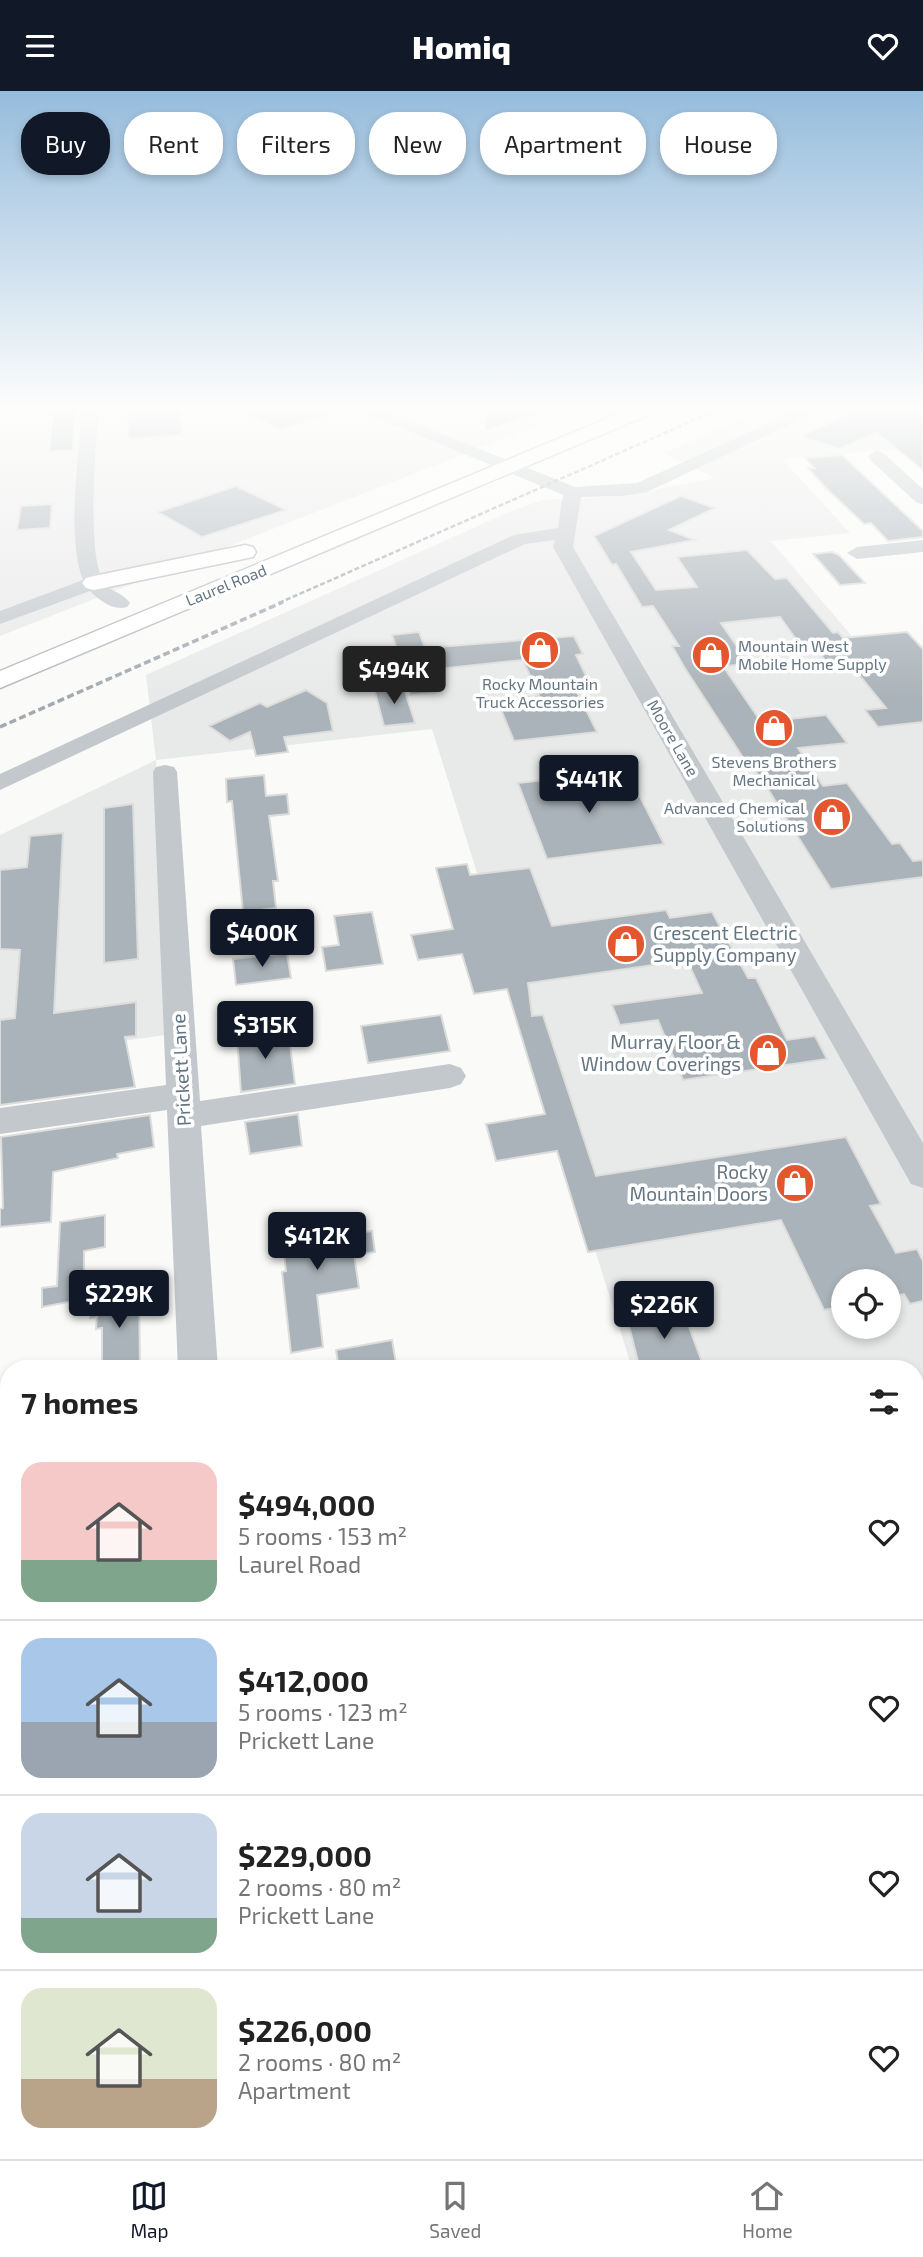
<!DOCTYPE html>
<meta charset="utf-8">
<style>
:root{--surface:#fff;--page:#f2f2f2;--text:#222;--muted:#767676;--line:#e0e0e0;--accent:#111827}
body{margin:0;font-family:"Exo 2",sans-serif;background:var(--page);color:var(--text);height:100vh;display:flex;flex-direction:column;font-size:26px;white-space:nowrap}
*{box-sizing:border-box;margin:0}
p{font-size:23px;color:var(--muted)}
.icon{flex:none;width:38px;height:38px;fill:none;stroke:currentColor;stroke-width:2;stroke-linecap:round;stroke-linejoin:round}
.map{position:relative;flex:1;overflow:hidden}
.side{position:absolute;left:0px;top:1269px;width:924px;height:800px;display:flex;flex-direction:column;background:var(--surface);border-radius:28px 28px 0 0;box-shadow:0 4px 10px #0003}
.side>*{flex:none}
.guide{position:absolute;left:21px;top:21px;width:882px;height:63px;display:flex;gap:14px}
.controls{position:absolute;left:831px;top:1178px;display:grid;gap:14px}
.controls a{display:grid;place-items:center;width:70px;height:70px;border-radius:50%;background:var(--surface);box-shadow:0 4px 10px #0003;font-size:35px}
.price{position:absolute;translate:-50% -60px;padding:0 16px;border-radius:7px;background:var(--accent);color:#fff;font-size:23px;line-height:46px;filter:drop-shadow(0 2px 4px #0008)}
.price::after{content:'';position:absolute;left:50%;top:42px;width:21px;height:16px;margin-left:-10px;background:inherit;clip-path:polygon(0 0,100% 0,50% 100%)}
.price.on{background:#222;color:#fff}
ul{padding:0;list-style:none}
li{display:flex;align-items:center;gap:21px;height:175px;padding:0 21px}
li+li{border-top:2px solid var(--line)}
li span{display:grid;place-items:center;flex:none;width:196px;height:140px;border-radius:21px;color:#555}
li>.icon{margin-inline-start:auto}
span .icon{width:84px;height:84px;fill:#fffc;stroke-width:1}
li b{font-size:30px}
h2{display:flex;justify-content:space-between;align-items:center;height:84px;padding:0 21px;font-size:30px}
.chip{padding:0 24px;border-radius:28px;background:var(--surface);box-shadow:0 4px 10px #0003;font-size:24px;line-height:63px}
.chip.on{background:var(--accent);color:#fff}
header{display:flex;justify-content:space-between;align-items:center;height:91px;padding:0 21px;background:var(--accent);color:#fff;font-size:32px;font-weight:800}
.menu{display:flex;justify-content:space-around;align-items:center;height:98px;border-top:2px solid var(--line);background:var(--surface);font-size:19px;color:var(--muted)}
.menu a{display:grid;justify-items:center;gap:4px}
.menu .on{color:var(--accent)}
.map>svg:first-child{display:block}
.built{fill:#e8e9e9;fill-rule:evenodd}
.building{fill:#aab3b9;stroke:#dcdcda;stroke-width:2}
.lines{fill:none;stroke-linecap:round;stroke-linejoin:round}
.major-casing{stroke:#b5babe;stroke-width:3}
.minor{fill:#c3c8cc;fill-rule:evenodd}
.major{fill:#fff;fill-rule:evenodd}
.rail-far1{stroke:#a2aab0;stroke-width:2.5;stroke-dasharray:5 2.5;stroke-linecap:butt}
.rail{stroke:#a2aab0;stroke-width:3.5;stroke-dasharray:7 3.5;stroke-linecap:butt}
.labels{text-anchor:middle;stroke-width:7;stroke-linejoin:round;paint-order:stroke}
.far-street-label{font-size:16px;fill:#657683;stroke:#fff}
.far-poi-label{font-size:16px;fill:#657683;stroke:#fff}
.poi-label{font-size:19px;fill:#657683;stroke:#fff;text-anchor:end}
.street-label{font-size:19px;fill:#657683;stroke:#fff}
</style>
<header><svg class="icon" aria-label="menu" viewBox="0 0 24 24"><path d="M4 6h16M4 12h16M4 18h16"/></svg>Homiq<svg class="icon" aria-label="heart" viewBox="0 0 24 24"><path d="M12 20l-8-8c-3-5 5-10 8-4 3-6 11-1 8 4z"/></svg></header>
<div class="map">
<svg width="923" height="2068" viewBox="0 0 923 2068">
<rect width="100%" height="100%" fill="#fafaf8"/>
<path class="built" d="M0 318H578L0 545Z
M762 318H923V356L782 368 850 442 771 450 923 629V2068H608L606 2060H915V1278L632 1277 432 638 156 669 166 944 0 967V744L156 669 146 584 509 421 542 409 621 405 715 387 664 362ZM844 1190H889V1236H844Z"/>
<path class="building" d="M54 318H75L73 359 49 360Z
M127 318H179L182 344 128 348Z
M236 318H332L333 323 281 339Z
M488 318H539V322L484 340Z
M860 318H923V379L876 341 840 358 801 345Z
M842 364 923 440V446L888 450 871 432 864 433 825 396 808 377H814L805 367Z
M236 395 286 419 202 446 158 421Z
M681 405 715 417 669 439 695 449 631 461 656 499 697 496 677 466 747 459 775 488 787 487 833 542 838 541 843 547 907 541 923 558V631L878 636 865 619 886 617 848 570 828 573 811 551 803 558 780 526 721 532 749 573 723 575 761 631 826 624 847 652 798 657 823 695 847 692 892 753 900 752 913 770 923 769V786L831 798 766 695 747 668H744L686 579 672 555H679L653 515 642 516 616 473 612 474 594 445Z
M52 413 50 437 17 439 21 415Z
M832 461 839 464 865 492 840 494 813 463Z
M419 541 425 557 574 545 583 563 576 564 587 587 571 589 597 641 514 650 497 609 539 605 523 569 427 579 435 602 410 604 404 583H406L392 544Z
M403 594 415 632 384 635 374 597Z
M306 599 327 612 333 640 284 646 288 661 256 665 250 641 230 650 209 635 260 612 267 616Z
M627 680 664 753 547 768 518 692Z
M264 684 266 705 287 703 289 723 269 725 278 790H273L276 817 243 821 232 710 227 711 226 688Z
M133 713 138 868 104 872V717Z
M63 742 54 922 136 911V945L125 946 135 996 0 1014V929L15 927 20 859 0 858V779L27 776 30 745Z
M467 773 470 784 530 777 552 835 666 819 670 827 712 821 748 887H756L787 949 815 945 827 968 683 989 658 929 620 934 612 914 702 902 687 869 528 892 532 925 543 924 596 1085 846 1046 881 1113 870 1115 896 1162 917 1158 923 1170V1210L910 1213 904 1203 889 1206V1190H844V1215L824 1219 781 1129 588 1161 557 1060 496 1070 486 1033 545 1023 507 898 474 903 462 863 418 869 411 844 453 838 436 777Z
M372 821 383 873 326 880 322 856 339 854 334 825Z
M287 862 291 887 236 894 233 868Z
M441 924 450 960 368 972 361 935Z
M288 938 295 993 241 1001 237 945Z
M298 1023 302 1055 250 1063 245 1031Z
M150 1024 154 1056 117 1063 118 1067 53 1081 51 1131 0 1136V1118L3 1117 1 1046Z
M326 1123 328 1134 342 1132 344 1144 372 1140 375 1161 354 1164 359 1197 317 1204 323 1256 291 1262 282 1181 286 1180 280 1131Z
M105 1124V1156L84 1160V1208L42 1216V1197L57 1195 60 1131Z
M139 1201 140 1278H102V1237L96 1238 97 1226 90 1227V1208Z
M682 1217 703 1274 686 1278H640L627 1227Z
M392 1249 397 1278H339L336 1259Z"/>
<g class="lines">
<g class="major-casing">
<path id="major" d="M630 318H656L653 322 0 597V580Z
M245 454 253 456 256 461 253 466 94 499 86 497 82 492 86 487 94 485Z"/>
</g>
<path class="minor" d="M82 318H98C97 353 85 467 105 492 112 501 124 503 130 512L127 516C113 520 100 510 90 500L0 533V520L83 489C66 445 79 366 82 318Z
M355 318H379L575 396 637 392 801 318H823L647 401 622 405 581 406 573 456 923 1052V1097L911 1093 553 456 555 449 525 453 0 699V683L514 444 558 437 563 404Z
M876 360 882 361 923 398V413L917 412 870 369 868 365Z
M923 449V461L857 468 847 462 857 456Z
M165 674 174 676 177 681 200 1010 450 973 461 977 466 985 461 993 450 997 201 1035 218 1278H178L167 1019 0 1043V1017L166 994 153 681 156 676Z
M211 2060H269V2068H211Z
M577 2060H635L637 2068H579Z"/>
<use href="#major" class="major"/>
<path class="rail-far1" d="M279 512 719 318"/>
<path class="rail" d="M0 636 283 511"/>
</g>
<linearGradient id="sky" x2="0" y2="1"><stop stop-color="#96bcdc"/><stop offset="0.52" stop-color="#fdfdfc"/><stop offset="1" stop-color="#fdfdfc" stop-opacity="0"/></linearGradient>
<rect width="923" height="608" fill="url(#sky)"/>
<defs>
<g id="shop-disc" transform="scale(2.0125)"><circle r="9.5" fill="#e4572e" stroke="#fff"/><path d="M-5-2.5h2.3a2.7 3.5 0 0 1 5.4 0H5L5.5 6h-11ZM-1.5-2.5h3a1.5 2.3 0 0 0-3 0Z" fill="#fff"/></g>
</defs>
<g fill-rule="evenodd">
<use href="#shop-disc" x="540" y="559"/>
<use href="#shop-disc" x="711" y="564"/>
<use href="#shop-disc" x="774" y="637"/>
<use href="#shop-disc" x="832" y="726"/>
<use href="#shop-disc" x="626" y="853"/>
<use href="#shop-disc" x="768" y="962"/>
<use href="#shop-disc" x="795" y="1092"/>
</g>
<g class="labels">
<g class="far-street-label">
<text transform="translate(226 494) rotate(-22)" y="6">Laurel Road</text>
<text transform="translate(673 647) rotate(60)" y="6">Moore Lane</text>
</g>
<g class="far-poi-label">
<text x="738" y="561" text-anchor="start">Mountain West<tspan x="738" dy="18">Mobile Home Supply</tspan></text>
<text x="540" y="599">Rocky Mountain<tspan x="540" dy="18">Truck Accessories</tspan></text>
<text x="774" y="677">Stevens Brothers<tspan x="774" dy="18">Mechanical</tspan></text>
<text x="805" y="723" text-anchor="end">Advanced Chemical<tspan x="805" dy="18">Solutions</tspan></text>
</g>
<g class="poi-label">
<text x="653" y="849" text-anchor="start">Crescent Electric<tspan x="653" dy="22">Supply Company</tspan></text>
<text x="741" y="958">Murray Floor &amp;<tspan x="741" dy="22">Window Coverings</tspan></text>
<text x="768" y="1088">Rocky<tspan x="768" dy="22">Mountain Doors</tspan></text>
</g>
<g class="street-label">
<text transform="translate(181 979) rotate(-93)" y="7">Prickett Lane</text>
</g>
</g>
</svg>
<div class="controls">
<a><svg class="icon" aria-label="locate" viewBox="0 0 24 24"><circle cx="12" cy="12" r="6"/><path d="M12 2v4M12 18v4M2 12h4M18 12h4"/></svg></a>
</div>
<b class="price on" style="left:394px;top:615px">$494K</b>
<b class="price" style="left:589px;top:724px">$441K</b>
<b class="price" style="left:262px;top:878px">$400K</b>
<b class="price" style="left:265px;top:970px">$315K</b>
<b class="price" style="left:317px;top:1181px">$412K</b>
<b class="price" style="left:119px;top:1239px">$229K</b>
<b class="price" style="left:664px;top:1250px">$226K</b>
<div class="guide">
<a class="chip on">Buy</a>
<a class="chip">Rent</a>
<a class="chip">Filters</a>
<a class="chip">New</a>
<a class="chip">Apartment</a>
<a class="chip">House</a>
</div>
<section class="side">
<h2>7 homes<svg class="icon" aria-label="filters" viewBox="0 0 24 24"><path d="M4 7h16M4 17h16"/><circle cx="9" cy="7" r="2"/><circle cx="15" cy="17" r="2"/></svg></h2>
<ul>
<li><span style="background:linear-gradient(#f6c9c9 70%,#7fa58c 0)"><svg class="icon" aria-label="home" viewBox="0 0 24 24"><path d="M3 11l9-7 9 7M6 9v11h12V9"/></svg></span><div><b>$494,000</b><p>5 rooms · 153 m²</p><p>Laurel Road</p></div><svg class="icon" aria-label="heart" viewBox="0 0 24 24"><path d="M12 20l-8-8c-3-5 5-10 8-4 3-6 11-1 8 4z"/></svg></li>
<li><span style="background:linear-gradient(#a9c7e8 60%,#9aa5b1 0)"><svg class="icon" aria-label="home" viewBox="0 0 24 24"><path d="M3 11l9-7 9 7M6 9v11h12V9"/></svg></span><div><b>$412,000</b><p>5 rooms · 123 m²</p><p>Prickett Lane</p></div><svg class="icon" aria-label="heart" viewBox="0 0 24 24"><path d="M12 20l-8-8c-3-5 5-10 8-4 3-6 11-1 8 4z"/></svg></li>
<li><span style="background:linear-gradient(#c9d6e8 75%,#7fa58c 0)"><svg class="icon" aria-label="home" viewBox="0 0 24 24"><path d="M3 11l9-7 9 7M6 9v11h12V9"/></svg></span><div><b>$229,000</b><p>2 rooms · 80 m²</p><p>Prickett Lane</p></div><svg class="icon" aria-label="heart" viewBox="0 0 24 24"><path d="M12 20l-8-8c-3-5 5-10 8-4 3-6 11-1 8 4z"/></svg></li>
<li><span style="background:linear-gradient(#dfe7d0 65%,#b9a48a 0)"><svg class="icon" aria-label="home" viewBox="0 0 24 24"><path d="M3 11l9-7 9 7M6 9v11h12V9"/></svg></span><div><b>$226,000</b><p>2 rooms · 80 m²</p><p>Apartment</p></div><svg class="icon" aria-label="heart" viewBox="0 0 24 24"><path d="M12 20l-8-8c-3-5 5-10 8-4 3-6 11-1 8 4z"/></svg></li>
</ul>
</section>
</div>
<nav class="menu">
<a class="on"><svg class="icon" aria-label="map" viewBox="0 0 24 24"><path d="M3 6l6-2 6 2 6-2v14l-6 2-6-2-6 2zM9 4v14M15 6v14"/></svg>Map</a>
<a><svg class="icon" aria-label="saved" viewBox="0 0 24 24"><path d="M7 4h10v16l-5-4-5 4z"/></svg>Saved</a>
<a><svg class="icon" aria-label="home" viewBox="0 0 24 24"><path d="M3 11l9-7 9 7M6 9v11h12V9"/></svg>Home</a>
</nav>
